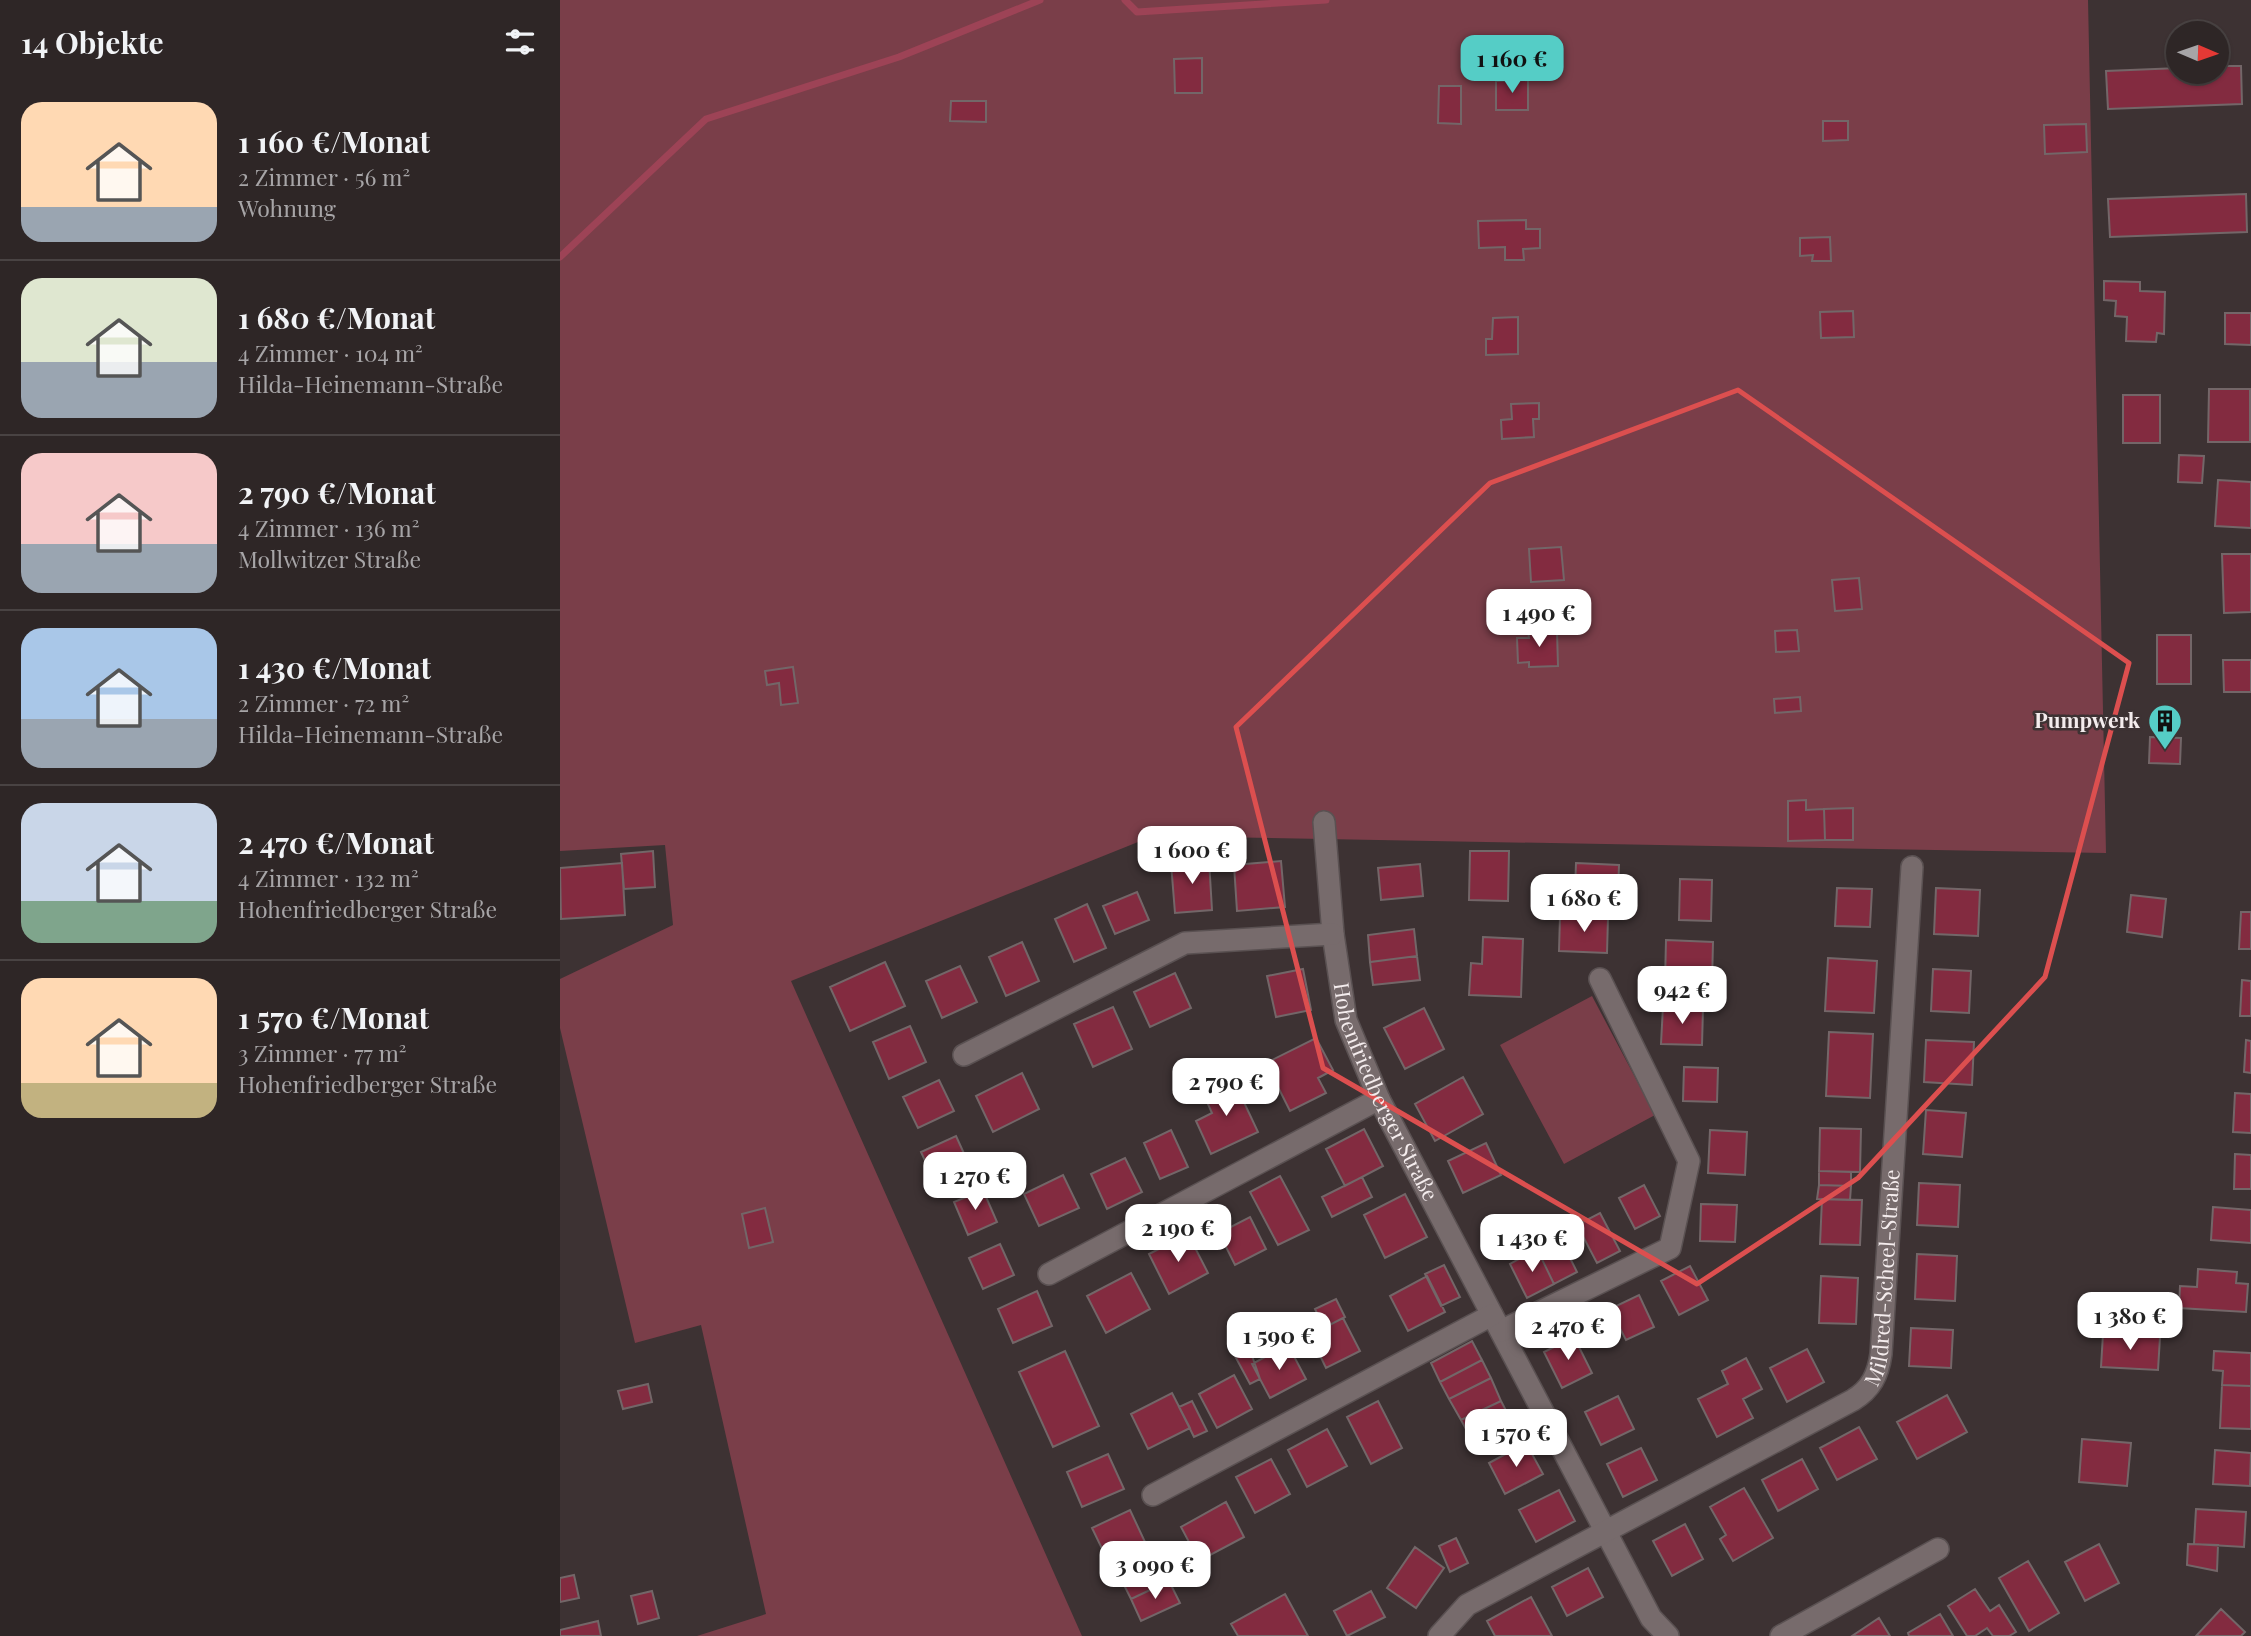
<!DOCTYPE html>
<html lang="de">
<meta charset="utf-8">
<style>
:root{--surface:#2e2626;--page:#3a3232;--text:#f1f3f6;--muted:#a7a5a7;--line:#494343;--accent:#55cdc6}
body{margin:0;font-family:"Playfair Display",serif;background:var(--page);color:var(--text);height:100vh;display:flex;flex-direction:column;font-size:26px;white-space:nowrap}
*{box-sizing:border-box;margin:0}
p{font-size:23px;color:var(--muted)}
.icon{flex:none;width:38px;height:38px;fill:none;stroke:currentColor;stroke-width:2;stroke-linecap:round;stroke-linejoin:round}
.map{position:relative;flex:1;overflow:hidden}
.panel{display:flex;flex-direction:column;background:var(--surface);width:560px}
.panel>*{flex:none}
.needle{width:46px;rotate:92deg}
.fabs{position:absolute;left:1606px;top:21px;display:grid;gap:14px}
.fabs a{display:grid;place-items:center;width:63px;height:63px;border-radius:50%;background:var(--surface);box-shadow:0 2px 5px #0004,0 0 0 2px var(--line);font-size:35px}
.price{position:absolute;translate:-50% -60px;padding:0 16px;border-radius:14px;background:#fff;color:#222;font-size:23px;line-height:46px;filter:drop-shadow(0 2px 4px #0008)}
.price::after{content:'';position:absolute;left:50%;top:42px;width:21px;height:16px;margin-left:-10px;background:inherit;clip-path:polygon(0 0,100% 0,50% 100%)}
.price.selected{background:var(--accent);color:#111}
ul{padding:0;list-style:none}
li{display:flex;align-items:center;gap:21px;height:175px;padding:0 21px}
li+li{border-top:2px solid var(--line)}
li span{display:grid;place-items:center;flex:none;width:196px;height:140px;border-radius:21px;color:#555}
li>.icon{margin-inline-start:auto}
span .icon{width:84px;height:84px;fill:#fffc;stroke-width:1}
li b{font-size:30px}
h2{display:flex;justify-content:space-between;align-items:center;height:84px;padding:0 21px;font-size:30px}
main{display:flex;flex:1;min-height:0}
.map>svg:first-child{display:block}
.green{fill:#7a3e49}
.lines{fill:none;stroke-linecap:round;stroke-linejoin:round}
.stream{stroke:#9d4356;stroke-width:7}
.building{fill:#832b40;stroke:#736668;stroke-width:2}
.minor-casing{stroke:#5a5152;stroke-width:24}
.minor{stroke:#776b6c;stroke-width:21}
.marked{fill:none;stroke:#dc4f4f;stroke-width:5;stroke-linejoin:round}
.labels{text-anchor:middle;stroke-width:5;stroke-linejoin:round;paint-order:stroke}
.poi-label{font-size:21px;font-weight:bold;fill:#f4eced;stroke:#3d3233;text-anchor:end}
.street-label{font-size:21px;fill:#f4eced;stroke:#3d3233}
</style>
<main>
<section class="panel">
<h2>14 Objekte<svg class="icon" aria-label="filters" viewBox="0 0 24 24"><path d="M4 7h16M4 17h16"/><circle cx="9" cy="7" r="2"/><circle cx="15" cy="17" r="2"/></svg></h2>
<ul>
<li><span style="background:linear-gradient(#ffd9b3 75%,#9aa5b1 0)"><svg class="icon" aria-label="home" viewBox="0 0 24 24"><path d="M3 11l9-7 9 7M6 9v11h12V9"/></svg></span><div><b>1 160 €/Monat</b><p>2 Zimmer · 56 m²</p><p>Wohnung</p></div></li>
<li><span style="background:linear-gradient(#dfe7d0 60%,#9aa5b1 0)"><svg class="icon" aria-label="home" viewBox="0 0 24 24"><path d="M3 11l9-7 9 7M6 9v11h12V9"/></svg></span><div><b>1 680 €/Monat</b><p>4 Zimmer · 104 m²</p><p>Hilda-Heinemann-Straße</p></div></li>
<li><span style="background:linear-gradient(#f6c9c9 65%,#9aa5b1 0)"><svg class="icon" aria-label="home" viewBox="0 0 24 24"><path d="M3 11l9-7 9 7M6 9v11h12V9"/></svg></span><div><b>2 790 €/Monat</b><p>4 Zimmer · 136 m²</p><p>Mollwitzer Straße</p></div></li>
<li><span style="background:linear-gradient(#a9c7e8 65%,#9aa5b1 0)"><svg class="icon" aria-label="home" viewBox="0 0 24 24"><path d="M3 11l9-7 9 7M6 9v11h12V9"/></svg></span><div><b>1 430 €/Monat</b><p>2 Zimmer · 72 m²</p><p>Hilda-Heinemann-Straße</p></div></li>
<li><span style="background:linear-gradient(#c9d6e8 70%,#7fa58c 0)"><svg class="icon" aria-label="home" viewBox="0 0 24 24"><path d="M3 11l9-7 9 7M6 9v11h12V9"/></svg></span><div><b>2 470 €/Monat</b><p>4 Zimmer · 132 m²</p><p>Hohenfriedberger Straße</p></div></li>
<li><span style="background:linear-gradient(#ffd9b3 75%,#c2b280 0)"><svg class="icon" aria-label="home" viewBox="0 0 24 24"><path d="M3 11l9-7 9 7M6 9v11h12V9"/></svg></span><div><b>1 570 €/Monat</b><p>3 Zimmer · 77 m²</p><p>Hohenfriedberger Straße</p></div></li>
</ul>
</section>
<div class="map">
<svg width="1691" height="1636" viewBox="0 0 1691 1636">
<rect width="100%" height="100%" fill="#3d3233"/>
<path class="green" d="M0 0H1528L1546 853 593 836 231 981 522 1636H137L206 1614 141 1325 75 1343 0 1028V979L113 925 105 845 0 851Z
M1032 996 1095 1115 1004 1164 940 1045Z"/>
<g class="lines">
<path class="stream" d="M565 0 577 12 766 0
M0 257 146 119 339 57 480 0"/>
</g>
<path class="building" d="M642 58V93H615L614 59Z
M1657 66H1681L1682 104 1548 109 1546 71 1619 68V72H1657Z
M968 80V110H936V81Z
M879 86H901V124L878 123Z
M391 101H426V122L390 121Z
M1263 121H1288V140L1263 141Z
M1526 124 1527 152 1485 154 1484 125Z
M1686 194 1687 232 1550 237 1548 199Z
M966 220V229H980V248L963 249 964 260H945V247L919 248 918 221Z
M1270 237 1271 261H1252L1253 255 1240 256V238Z
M1544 281 1580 282V291L1605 292 1604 334 1597 333 1596 342 1566 341 1567 317 1555 316 1556 301 1544 300Z
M1293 311 1294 337 1261 338 1260 312Z
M1665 313H1691V345L1665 344Z
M958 317V354L926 355V339H932L933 318Z
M1649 389H1690V442H1648Z
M1563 395H1600V443H1563Z
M979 403V419H973L974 437 942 439 941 420 952 419 951 404Z
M1619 455 1644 456 1642 483 1618 482Z
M1658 480 1691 482V528L1655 526Z
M1001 547 1004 580 971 582 969 549Z
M1662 554H1691V612L1664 613Z
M1299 578 1302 609 1275 611 1272 580Z
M1237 630 1239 651 1216 652 1215 631Z
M968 631H997L998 666 969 667V662L958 663 957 638H969Z
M1597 635H1631V684H1597Z
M1663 660H1691V692H1664Z
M233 667 238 703 221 705 219 683 207 685 205 671Z
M1240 697 1241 711 1215 713 1214 699Z
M1590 737 1621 738 1620 764 1589 763Z
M1246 800V810L1264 809 1265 840 1228 841V801Z
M1293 808V840H1265L1264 809Z
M93 851 95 887 64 889 61 854Z
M910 851H949L948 901 909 900Z
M649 860 652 910 615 913 611 863Z
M721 861 725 907 677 911 674 865Z
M62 863 65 915 1 919 0 868Z
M1016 863 1059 865 1058 892 1015 890Z
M860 864 863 896 821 900 818 868Z
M1120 879 1152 880 1151 921 1119 920Z
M1277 888 1312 889 1310 927 1275 926Z
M1376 888 1420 890 1418 936 1374 934Z
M1015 890 1049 891 1048 917 1014 916Z
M577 892 589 920 555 934 543 906Z
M1571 895 1606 899 1602 937 1567 932Z
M527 904 546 948 514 962 495 919Z
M1681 912H1691V949H1679Z
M1000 916 1048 917 1047 953 999 951Z
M854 929 857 956 810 962 808 935Z
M923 937 963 939 961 997 909 995 911 963 922 964Z
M1106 940 1153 942 1152 983 1105 982Z
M462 942 479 981 446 996 429 957Z
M857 956 860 980 813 985 810 962Z
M1268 958 1317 961 1314 1013 1265 1011Z
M325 962 345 1006 290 1031 270 987Z
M400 966 417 1002 382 1018 366 981Z
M743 969 751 1010 716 1017 707 976Z
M1373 969 1411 971 1409 1013 1371 1011Z
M615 973 631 1008 590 1027 574 992Z
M1682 980 1691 981V1016H1680Z
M1103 1006 1143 1008 1142 1045 1101 1044Z
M553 1007 572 1049 533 1067 514 1024Z
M864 1008 884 1049 845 1069 824 1028Z
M350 1026 366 1062 329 1079 313 1042Z
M1269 1032 1313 1034 1310 1098 1266 1096Z
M756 1038 773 1070 758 1078 766 1093 730 1111 706 1063Z
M1366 1040 1414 1042 1412 1085 1364 1082Z
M1686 1040 1691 1041V1073L1684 1072Z
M1124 1067 1158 1068 1157 1102 1123 1101Z
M462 1073 479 1109 433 1132 416 1096Z
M903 1077 923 1114 875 1141 855 1104Z
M673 1079 698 1132 651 1154 636 1121 652 1113 643 1093Z
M379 1080 394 1111 358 1128 343 1097Z
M1675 1093 1691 1094V1133L1673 1132Z
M1366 1110 1406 1113 1402 1157 1363 1154Z
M1260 1128 1301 1129 1300 1172 1259 1171Z
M804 1129 823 1166 785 1186 766 1149Z
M611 1130 628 1167 600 1179 584 1143Z
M1150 1130 1187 1132 1185 1175 1148 1173Z
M396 1136 412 1171 377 1187 361 1152Z
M926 1143 941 1175 903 1193 888 1161Z
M1675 1154 1691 1155V1189H1674Z
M565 1158 582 1192 547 1209 531 1174Z
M1259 1171 1291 1172V1186L1259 1185Z
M503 1175 519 1208 479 1226 464 1194Z
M720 1176 749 1230 718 1245 690 1192Z
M802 1177 812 1197 772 1217 762 1197Z
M1359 1183 1400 1185 1398 1227 1357 1225Z
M1084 1185 1100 1216 1075 1229 1059 1198Z
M1259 1185 1291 1186 1290 1200 1257 1199Z
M423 1190 437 1222 408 1235 394 1202Z
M845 1194 867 1237 825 1258 804 1215Z
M1262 1199 1302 1200 1300 1245 1260 1244Z
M1141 1204 1177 1205 1175 1242 1140 1241Z
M1653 1207 1691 1210V1243L1651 1240Z
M205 1208 213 1242 189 1248 182 1214Z
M1040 1213 1060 1251 1037 1263 1017 1225Z
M690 1217 706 1249 675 1265 659 1233Z
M628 1234 648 1273 609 1294 589 1254Z
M1000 1238 1017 1272 994 1284 977 1249Z
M440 1244 454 1275 423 1289 409 1258Z
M977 1249 994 1284 967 1298 950 1264Z
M1357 1254 1397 1256 1395 1301 1355 1299Z
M884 1265 900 1297 881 1306 865 1274Z
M1130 1266 1148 1300 1119 1315 1101 1281Z
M1638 1269 1677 1272 1676 1283 1688 1284 1686 1312 1619 1308 1620 1286 1637 1287Z
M571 1273 590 1309 546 1333 527 1296Z
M867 1276 885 1312 848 1331 830 1296Z
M1261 1276 1298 1278 1296 1324 1259 1323Z
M477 1291 492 1326 453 1343 438 1309Z
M1079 1295 1094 1327 1066 1340 1050 1309Z
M776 1299 785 1317 764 1328 755 1309Z
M783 1318 800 1351 766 1368 750 1335Z
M1351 1328 1393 1330 1391 1368 1349 1366Z
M1543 1334 1600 1337 1598 1370 1541 1367Z
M1014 1337 1032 1373 1002 1388 984 1352Z
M912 1341 922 1360 880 1382 871 1363Z
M728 1345 746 1379 710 1398 692 1364Z
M689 1347 700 1379 690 1384 675 1356Z
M1247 1349 1264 1382 1227 1402 1210 1368Z
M505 1351 539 1426 493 1447 459 1372Z
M1654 1351 1691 1353V1386L1662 1385 1663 1371 1653 1370Z
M1186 1358 1202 1389 1183 1399 1193 1418 1157 1437 1138 1399 1168 1384 1162 1371Z
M922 1360 931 1378 889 1399 880 1382Z
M674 1375 692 1409 657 1428 639 1394Z
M931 1378 941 1401 901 1420 889 1399Z
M88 1384 92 1402 63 1409 58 1391Z
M1662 1385 1691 1386V1429L1660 1428Z
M612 1393 630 1428 588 1449 571 1414Z
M1387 1395 1407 1432 1357 1459 1337 1422Z
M1058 1396 1074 1429 1041 1445 1025 1412Z
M632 1401 647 1431 634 1437 619 1407Z
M818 1401 842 1448 811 1464 787 1417Z
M941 1401 952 1422 913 1442 901 1420Z
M1299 1427 1317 1459 1277 1480 1260 1448Z
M767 1429 787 1466 747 1487 728 1450Z
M1522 1439 1571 1443 1567 1486 1519 1482Z
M966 1443 983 1474 945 1494 929 1463Z
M1081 1448 1097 1480 1063 1497 1047 1464Z
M1655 1450 1691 1453 1690 1486 1653 1484Z
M548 1454 564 1489 522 1507 507 1472Z
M711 1459 730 1494 695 1513 676 1477Z
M1242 1459 1258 1489 1218 1511 1202 1480Z
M1184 1488 1213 1538 1173 1561 1160 1539 1166 1535 1150 1507Z
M999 1490 1015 1521 976 1542 959 1510Z
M666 1502 684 1537 639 1561 621 1527Z
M1636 1509 1686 1512 1684 1547 1634 1544Z
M570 1510 585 1542 547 1559 532 1528Z
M1125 1524 1143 1559 1112 1576 1093 1541Z
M896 1538 908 1563 890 1572 879 1546Z
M1539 1544 1559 1583 1525 1601 1505 1562Z
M1628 1544 1658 1545 1657 1571 1627 1565Z
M855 1547 884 1568 856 1608 827 1588Z
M600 1560 609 1581 571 1599 561 1579Z
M1468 1561 1499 1613 1469 1631 1439 1578Z
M1028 1568 1043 1597 1007 1616 992 1587Z
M14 1575 19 1598 0 1602V1578Z
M609 1581 620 1603 581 1621 571 1599Z
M1415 1589 1430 1611 1439 1605 1456 1632 1449 1636H1433L1427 1628 1415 1636H1407L1388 1606Z
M92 1591 99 1618 78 1624 71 1596Z
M811 1591 825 1617 787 1636 774 1611Z
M725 1594 748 1636H678L671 1624Z
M971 1597 992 1636H935L927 1621Z
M1661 1609 1685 1632 1681 1636H1636Z
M1380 1614 1393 1636H1349L1348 1633Z
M1319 1618 1330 1636H1292Z
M38 1621 41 1636H0V1630Z"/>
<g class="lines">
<g class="minor-casing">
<g id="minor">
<path id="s1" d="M764 822 773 934 786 1020 819 1099 1091 1618 1108 1636"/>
<path d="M404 1055 625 943 773 934"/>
<path d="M489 1274 819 1099"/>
<path d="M941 1331 1110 1248 1129 1161 1040 979"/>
<path d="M593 1495 932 1315"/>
<path id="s2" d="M879 1636 907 1605 1293 1400C1311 1389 1318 1375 1321 1354L1352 867"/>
<path d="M1221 1636 1378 1549"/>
</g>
</g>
<use href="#minor" class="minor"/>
</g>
<path class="marked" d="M1178 390 1569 663 1485 977 1298 1178 1137 1284 763 1068 676 727 930 483Z"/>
<defs>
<g id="building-pin" transform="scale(1.75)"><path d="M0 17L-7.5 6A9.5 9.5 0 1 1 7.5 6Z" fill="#55cdc6" stroke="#3d3233"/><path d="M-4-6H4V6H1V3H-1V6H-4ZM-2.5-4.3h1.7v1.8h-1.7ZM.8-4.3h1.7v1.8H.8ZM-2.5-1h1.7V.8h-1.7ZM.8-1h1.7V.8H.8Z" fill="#111"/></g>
</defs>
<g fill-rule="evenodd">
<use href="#building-pin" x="1605" y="721"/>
</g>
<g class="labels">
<g class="poi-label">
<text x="1580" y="728">Pumpwerk</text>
</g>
<g class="street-label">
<text dy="7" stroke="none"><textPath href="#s1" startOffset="280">Hohenfriedberger Straße</textPath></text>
<text dy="7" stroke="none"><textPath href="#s2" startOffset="611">Mildred-Scheel-Straße</textPath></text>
</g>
</g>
</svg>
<div class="fabs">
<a><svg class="needle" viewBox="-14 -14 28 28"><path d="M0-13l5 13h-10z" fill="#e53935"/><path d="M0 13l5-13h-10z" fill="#a7a5a7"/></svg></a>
</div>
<b class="price selected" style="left:952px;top:95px">1 160 €</b>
<b class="price" style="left:979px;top:649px">1 490 €</b>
<b class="price" style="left:632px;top:886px">1 600 €</b>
<b class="price" style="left:1024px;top:934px">1 680 €</b>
<b class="price" style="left:1122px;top:1026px">942 €</b>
<b class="price" style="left:666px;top:1118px">2 790 €</b>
<b class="price" style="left:415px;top:1212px">1 270 €</b>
<b class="price" style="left:618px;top:1264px">2 190 €</b>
<b class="price" style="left:972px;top:1274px">1 430 €</b>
<b class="price" style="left:1570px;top:1352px">1 380 €</b>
<b class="price" style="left:1008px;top:1362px">2 470 €</b>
<b class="price" style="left:719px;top:1372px">1 590 €</b>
<b class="price" style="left:956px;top:1469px">1 570 €</b>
<b class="price" style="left:595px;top:1601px">3 090 €</b>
</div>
</main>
